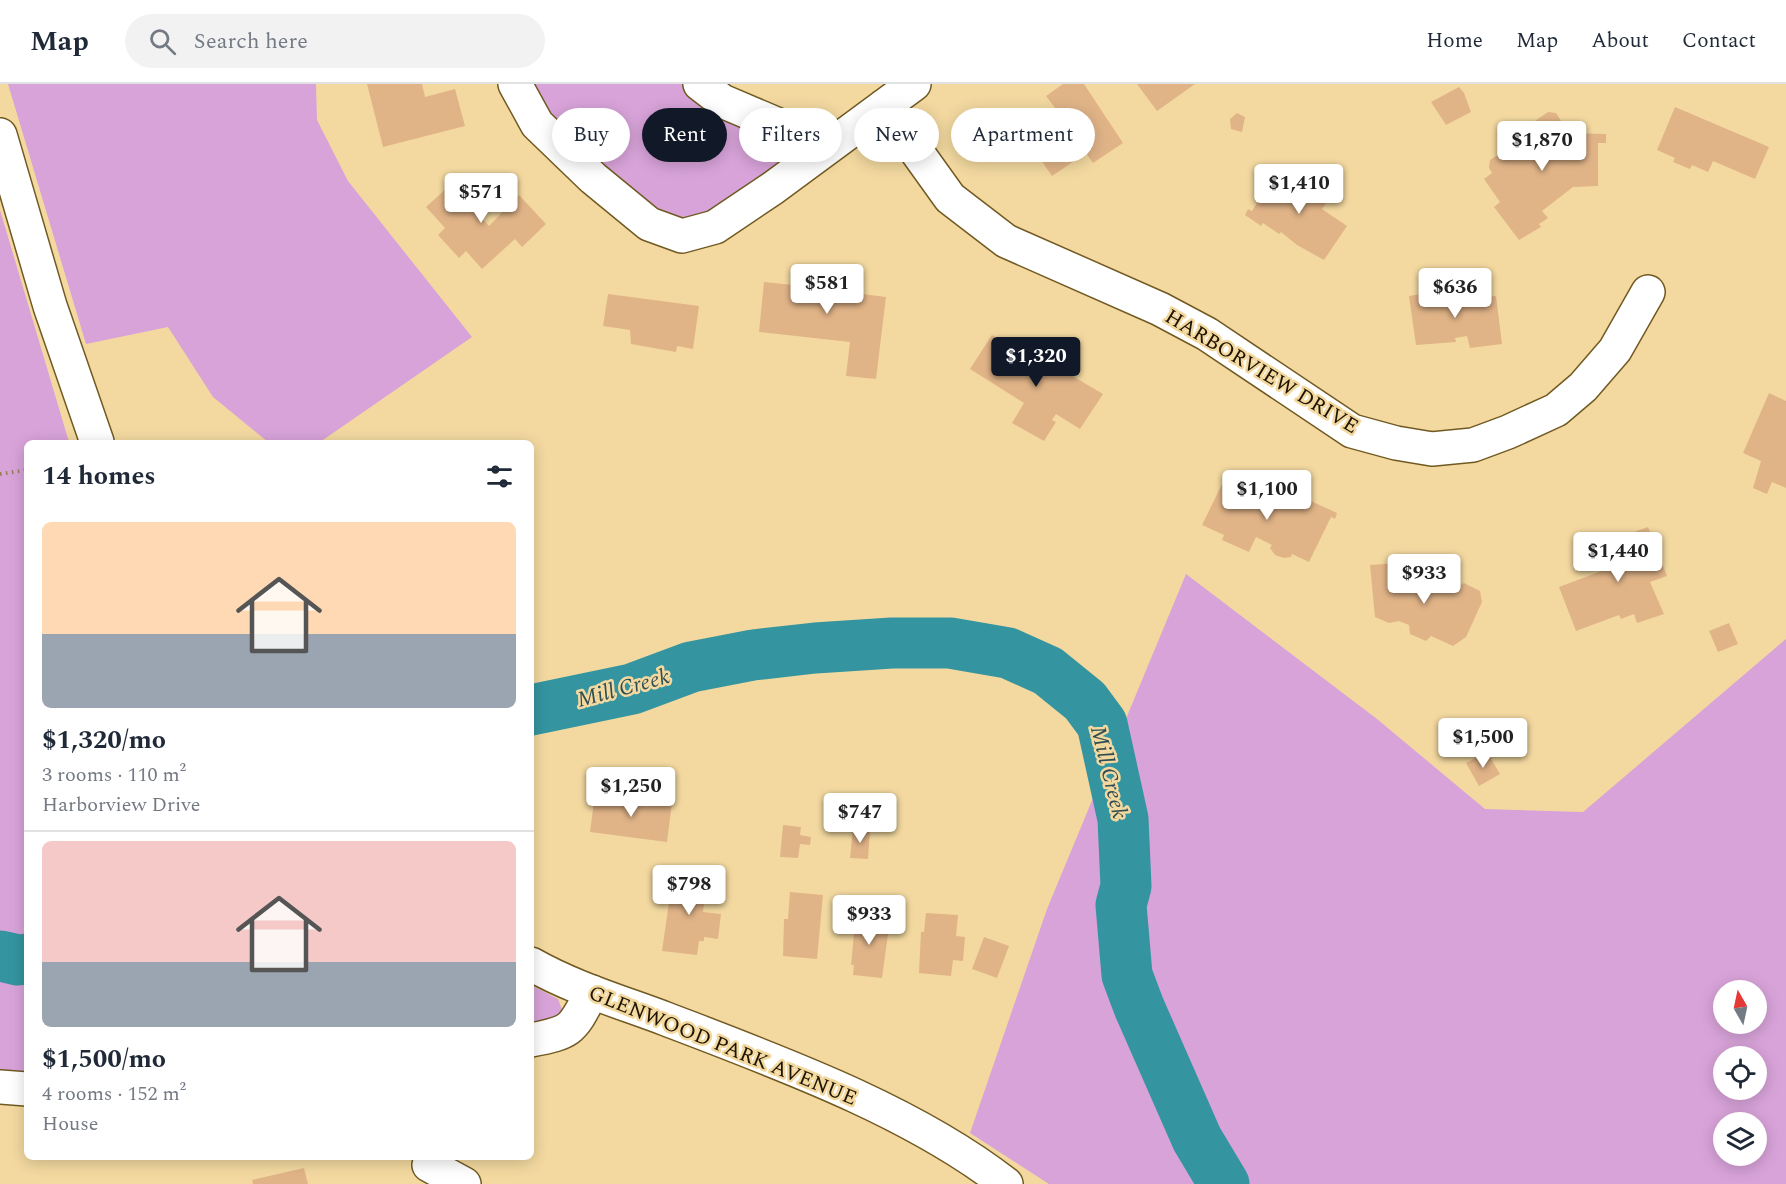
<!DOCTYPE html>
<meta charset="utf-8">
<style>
:root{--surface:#fff;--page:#f2f2f3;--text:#1f2937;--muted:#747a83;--line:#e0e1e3;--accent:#111827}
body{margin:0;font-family:Spectral,serif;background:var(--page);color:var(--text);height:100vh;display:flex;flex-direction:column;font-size:22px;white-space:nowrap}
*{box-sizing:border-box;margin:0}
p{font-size:20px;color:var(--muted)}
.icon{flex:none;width:33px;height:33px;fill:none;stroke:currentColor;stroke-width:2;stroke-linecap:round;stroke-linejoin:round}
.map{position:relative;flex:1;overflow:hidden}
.panel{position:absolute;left:24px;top:356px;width:510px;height:720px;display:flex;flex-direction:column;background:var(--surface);border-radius:9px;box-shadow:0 3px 15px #0003}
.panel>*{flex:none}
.hud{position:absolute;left:552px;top:24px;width:570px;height:54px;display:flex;gap:12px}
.needle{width:39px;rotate:351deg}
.fabs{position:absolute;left:1713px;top:896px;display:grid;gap:12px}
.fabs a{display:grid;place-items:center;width:54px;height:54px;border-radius:50%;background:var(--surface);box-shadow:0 3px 15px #0003;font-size:30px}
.price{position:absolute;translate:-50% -51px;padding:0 14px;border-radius:6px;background:#fff;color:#222;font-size:20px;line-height:39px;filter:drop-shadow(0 2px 3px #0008)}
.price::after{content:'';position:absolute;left:50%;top:36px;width:18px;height:14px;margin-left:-9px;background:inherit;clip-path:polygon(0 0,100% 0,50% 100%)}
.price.on{background:var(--accent);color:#fff}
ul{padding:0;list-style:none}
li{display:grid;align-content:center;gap:12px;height:318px;padding:0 18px}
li+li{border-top:2px solid var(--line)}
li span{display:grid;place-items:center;height:186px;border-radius:9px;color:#555}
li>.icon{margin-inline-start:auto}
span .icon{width:108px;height:108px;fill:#fffc;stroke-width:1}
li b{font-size:26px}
h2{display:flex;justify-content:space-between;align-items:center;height:72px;padding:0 18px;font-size:26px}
.tag{padding:0 21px;border-radius:27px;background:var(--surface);box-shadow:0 3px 15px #0003;font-size:21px;line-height:54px}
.tag.on{background:var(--accent);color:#fff}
header{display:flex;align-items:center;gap:36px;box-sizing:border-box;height:84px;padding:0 30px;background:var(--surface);border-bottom:2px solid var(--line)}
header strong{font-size:28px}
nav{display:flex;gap:33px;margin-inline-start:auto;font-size:21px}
.search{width:420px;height:54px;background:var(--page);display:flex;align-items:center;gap:15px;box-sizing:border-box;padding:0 21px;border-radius:33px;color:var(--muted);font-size:22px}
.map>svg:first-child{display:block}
.green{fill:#d8a3d9;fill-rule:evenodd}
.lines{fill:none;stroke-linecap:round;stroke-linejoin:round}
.river{stroke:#3495a0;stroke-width:51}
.building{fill:#e1b488}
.minor-casing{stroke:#715a22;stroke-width:36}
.major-casing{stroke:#715a22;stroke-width:36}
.path{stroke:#917e56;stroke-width:4;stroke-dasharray:1.5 4.5;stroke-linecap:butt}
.minor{stroke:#fff;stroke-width:33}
.major{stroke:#fff;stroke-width:33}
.labels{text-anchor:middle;stroke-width:5;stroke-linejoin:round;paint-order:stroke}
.street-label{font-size:21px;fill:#1d1300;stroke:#f3d9a0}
.water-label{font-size:22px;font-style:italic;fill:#304e51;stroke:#f3d9a0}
</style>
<header>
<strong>Map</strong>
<div class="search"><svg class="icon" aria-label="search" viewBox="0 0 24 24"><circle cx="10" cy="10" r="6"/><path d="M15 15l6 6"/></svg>Search here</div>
<nav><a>Home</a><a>Map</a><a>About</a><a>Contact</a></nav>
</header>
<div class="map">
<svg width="1786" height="1100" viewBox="0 0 1786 1100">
<rect width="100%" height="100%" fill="#f3d9a0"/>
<path class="green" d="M8 0H316L317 36 348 97 472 253 320 358H268L213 313 168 243 86 260Z
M529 0H682L784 66V80L701 139 660 132 546 31Z
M0 126 69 358H27V992H0Z
M1186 490 1377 635 1485 725 1583 728 1786 555V1100H1049L970 1049 1047 825ZM1724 906H1756V939H1724ZM1724 972H1756V1005H1724ZM1724 1038H1756V1071H1724Z
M531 901 558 915 564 931 531 944Z"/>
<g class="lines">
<path class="river" d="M531 626 632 605 691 583 753 571 815 564 892 559H950L1008 569 1048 587 1085 617 1102 640 1123 735 1126 802 1121 821 1127 891 1139 923 1197 1055 1224 1100
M0 872 18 876 27 875"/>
</g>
<path class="building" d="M367 0H422L425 13 455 5 465 42 383 63Z
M1063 0H1084L1123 59 1093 79 1086 69 1052 92 1028 57 1052 41 1046 32 1056 25 1046 12Z
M1137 0H1195L1157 27Z
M1459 3 1464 9 1471 28 1446 41 1431 18Z
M1675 23 1769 63 1755 95 1713 77 1708 88 1692 81 1690 85 1673 78 1675 74 1657 66Z
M1548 28 1556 29 1569 49 1606 50V59H1598V102L1573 103 1542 127 1548 134 1539 140 1541 143 1519 156 1494 123 1500 118 1484 95 1492 89 1489 84 1490 76 1501 69 1506 71 1507 63 1527 49 1537 51 1532 46V39Z
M1237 29 1245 33 1242 48 1231 45 1230 35Z
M1283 91 1306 103 1312 94 1334 108 1322 125 1347 142 1324 176 1297 161 1281 148 1279 150 1263 139 1261 142 1245 131 1248 125 1252 127 1268 101Z
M459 93 484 120 476 128 489 142 519 111 546 140 522 163 515 155 482 185 466 167 459 174 438 151 445 144 426 123Z
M796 180 841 185 838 207 886 213 876 295 846 292 850 258 759 248 764 198 793 201Z
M1448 206 1450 215 1496 212 1502 260 1470 264 1467 252 1455 254 1456 258 1416 261 1409 212Z
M608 210 699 222 693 265 677 262 676 268 631 260 630 246 603 242Z
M992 251 1020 269 1023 263 1103 310 1080 345 1056 330 1052 336 1056 338 1044 357 1012 339 1024 319 970 285Z
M1769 309 1786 317V404L1772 398 1767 410 1753 404 1761 377 1743 369Z
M1226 392 1285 417 1283 421 1293 425 1300 412 1337 429 1335 435 1331 433 1309 478 1292 470 1291 473 1284 474 1275 471 1270 464 1272 461 1256 453 1249 468 1222 456 1224 451 1202 441Z
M1648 443 1667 492 1650 498 1664 530 1637 539 1634 530 1621 535 1619 531 1576 547 1559 503 1607 485 1598 461Z
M1399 479V487L1448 509 1464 499 1480 507 1482 518 1466 553 1453 562 1431 552 1426 557 1410 550 1409 541 1399 537 1389 539 1375 533 1370 481Z
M1729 539 1738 560 1718 568 1709 547Z
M1487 668 1500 690 1479 702 1466 679Z
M595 710 672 719 667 758 590 748Z
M783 741 801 743 800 751 811 753 810 761 800 760 798 774 780 773Z
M853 745 870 747 868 775 850 774Z
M682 786 705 789 704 797 707 798 703 828 721 830 718 855 704 853V857H699L697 871 662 867 671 804 676 805Z
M790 808 823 811 817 875 783 872 784 835H788Z
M856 829 879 831 878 843H889L882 894 853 891 854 881H851Z
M926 829 958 831 956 852 965 853 963 877 953 876 951 892 919 889 921 848H924Z
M984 853 1009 862 997 894 972 885Z
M304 1084 308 1100H253L252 1096Z"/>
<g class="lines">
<g class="minor-casing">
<path id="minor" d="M515 0 537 40 593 94 649 140 682 152 715 143 773 104 914 0
M700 0 722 17 828 62
M884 22 950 114 1006 157 1160 225 1207 250 1352 347 1396 359 1432 365 1473 361 1508 348 1556 326 1583 303 1615 266 1648 208
M531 956C574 948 572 945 592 908
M0 1003 27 1005
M429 1081 464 1100"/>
</g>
<g class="major-casing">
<path id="major" d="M0 51 50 222 97 358
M531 880C573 904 621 918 666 935 778 978 911 1026 1006 1100"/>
</g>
<path class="path" d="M0 390 27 386"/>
<use href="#minor" class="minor"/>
<use href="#major" class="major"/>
</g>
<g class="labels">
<g class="street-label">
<text transform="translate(1262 287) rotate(31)" y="7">HARBORVIEW DRIVE</text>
<text transform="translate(723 961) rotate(22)" y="7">GLENWOOD PARK AVENUE</text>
</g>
<g class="water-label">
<text transform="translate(623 603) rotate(-15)" y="8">Mill Creek</text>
<text transform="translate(1110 688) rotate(76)" y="8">Mill Creek</text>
</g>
</g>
</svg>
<div class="fabs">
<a><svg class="needle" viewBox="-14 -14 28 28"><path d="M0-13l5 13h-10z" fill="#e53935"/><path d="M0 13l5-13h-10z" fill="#747a83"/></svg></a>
<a><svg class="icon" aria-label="locate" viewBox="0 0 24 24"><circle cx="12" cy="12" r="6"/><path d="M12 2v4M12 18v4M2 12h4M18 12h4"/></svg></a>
<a><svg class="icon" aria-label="layers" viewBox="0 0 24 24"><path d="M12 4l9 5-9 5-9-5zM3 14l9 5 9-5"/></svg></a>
</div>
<b class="price" style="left:1542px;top:88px">$1,870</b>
<b class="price" style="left:1299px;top:131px">$1,410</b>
<b class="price" style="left:481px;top:140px">$571</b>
<b class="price" style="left:827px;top:231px">$581</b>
<b class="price" style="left:1455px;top:235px">$636</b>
<b class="price on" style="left:1036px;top:304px">$1,320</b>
<b class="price" style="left:1267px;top:437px">$1,100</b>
<b class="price" style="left:1618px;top:499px">$1,440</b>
<b class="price" style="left:1424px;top:521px">$933</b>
<b class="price" style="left:1483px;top:685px">$1,500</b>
<b class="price" style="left:631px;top:734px">$1,250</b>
<b class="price" style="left:860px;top:760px">$747</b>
<b class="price" style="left:689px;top:832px">$798</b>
<b class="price" style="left:869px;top:862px">$933</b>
<div class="hud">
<a class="tag">Buy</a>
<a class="tag on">Rent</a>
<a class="tag">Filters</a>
<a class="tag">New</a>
<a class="tag">Apartment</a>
</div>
<section class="panel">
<h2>14 homes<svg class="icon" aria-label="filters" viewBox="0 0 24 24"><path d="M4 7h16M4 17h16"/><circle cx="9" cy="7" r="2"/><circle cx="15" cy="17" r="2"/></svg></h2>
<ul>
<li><span style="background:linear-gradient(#ffd9b3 60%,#9aa5b1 0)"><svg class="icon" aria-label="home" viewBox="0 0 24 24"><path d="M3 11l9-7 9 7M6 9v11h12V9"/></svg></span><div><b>$1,320/mo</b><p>3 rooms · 110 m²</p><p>Harborview Drive</p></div></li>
<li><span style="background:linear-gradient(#f6c9c9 65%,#9aa5b1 0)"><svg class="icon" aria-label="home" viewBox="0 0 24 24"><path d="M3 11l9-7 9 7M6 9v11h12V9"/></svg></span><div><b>$1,500/mo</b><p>4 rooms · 152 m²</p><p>House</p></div></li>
</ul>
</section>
</div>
